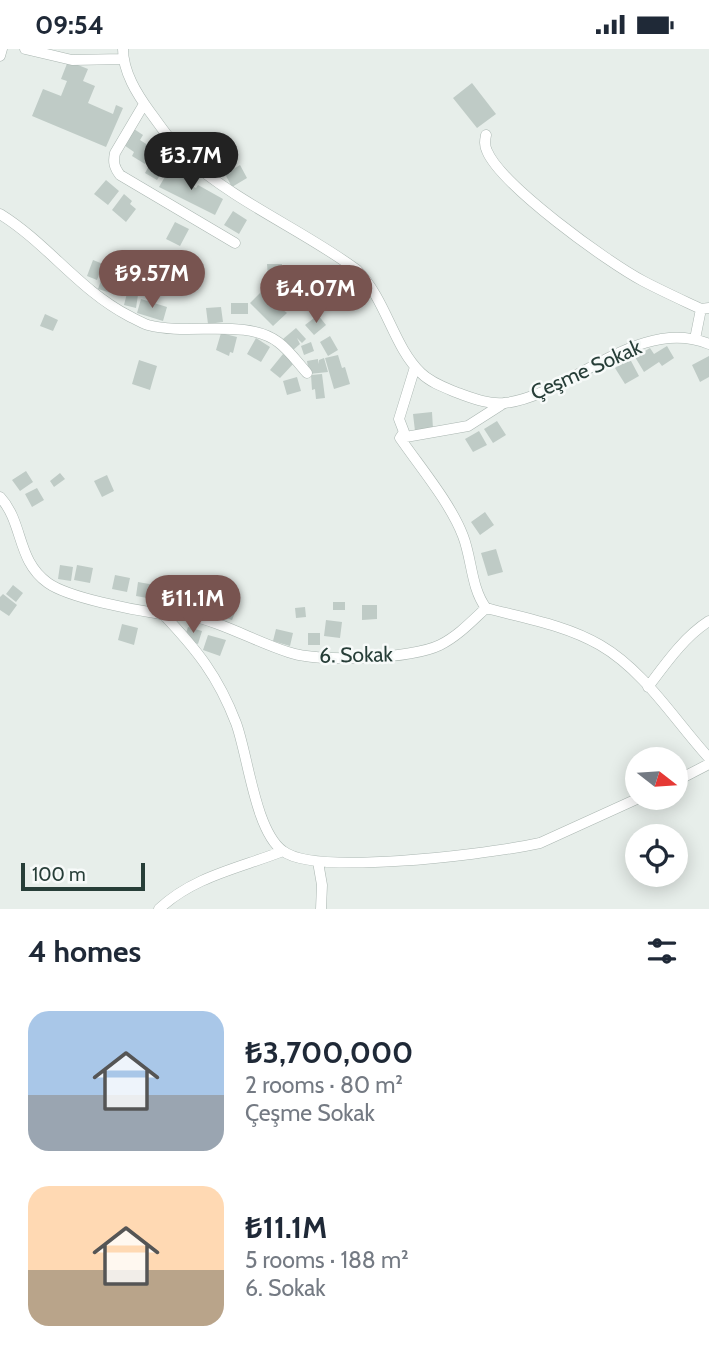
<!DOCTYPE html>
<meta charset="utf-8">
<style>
:root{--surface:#fff;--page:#f2f2f3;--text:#1f2937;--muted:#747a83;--accent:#785450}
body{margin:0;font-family:Cabin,sans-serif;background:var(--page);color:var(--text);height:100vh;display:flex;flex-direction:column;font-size:26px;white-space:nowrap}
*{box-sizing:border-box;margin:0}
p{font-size:23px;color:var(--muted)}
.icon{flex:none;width:38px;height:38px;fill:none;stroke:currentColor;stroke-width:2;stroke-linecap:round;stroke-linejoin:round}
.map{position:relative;height:860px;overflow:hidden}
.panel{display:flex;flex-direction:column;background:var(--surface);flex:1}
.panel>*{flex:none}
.needle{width:46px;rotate:107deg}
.controls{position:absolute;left:625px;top:698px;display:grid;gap:14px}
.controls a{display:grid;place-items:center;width:63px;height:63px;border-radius:50%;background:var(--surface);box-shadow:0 4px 18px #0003;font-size:35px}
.scale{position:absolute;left:21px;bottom:18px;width:124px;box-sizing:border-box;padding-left:7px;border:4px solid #273e38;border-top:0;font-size:19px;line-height:24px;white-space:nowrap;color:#273e38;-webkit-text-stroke:5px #f7faf9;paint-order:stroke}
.price{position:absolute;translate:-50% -60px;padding:0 16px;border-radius:24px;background:var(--accent);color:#fff;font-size:23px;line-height:46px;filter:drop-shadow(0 2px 4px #0008)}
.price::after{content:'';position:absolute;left:50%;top:42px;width:21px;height:16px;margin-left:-10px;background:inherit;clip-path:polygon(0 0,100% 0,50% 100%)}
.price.on{background:#222;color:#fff}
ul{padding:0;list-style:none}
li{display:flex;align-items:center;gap:21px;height:175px;padding:0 28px}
li span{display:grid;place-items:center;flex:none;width:196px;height:140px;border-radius:21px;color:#555}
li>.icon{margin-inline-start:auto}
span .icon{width:84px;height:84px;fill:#fffc;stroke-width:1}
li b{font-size:30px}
h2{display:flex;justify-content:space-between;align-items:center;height:84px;padding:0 28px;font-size:30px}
.status{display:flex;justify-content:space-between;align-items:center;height:49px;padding:0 35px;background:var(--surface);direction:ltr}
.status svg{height:19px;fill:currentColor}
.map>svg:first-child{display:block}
.building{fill:#bfcbc6}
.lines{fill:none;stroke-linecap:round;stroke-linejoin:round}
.minor-casing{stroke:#aab6b1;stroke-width:11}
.minor{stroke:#fff;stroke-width:10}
.labels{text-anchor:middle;stroke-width:5;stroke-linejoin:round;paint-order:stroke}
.street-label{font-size:21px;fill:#273e38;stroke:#f7faf9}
</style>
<div class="status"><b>09:54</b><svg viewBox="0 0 49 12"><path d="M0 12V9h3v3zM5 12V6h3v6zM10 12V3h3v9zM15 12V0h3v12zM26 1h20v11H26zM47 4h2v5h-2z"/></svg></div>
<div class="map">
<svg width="709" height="860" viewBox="0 0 709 860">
<rect width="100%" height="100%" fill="#e7eeea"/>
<path class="building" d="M68 12 88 20 83 32 95 37 88 54 113 65 116 56 123 59 106 98 32 67 43 40 61 47 67 32 61 30Z
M472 34 496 65 477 79 453 49Z
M131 78 143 86 140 91 154 100 145 115 132 107 134 103 121 94Z
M198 96 212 105 214 102 226 111 215 126 190 107Z
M154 108 167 115 157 131 145 124Z
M240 116 247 129 232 138 225 125Z
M170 119 192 132 190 136 196 139 198 136 223 150 215 166 159 138Z
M106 131 119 142 108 156 94 145Z
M124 145 132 152 130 155 136 160 126 173 112 161Z
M233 162 247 171 239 185 224 176Z
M175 173 189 180 180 197 166 190Z
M93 211 103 215 97 231 87 227Z
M267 215H282V227L268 228Z
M103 226 122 232 118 246 98 240Z
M261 243 268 251 272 247 285 257 282 260 287 264 273 277 250 254Z
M127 244 138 246 136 259 124 256Z
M141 250 167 258 163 272 137 264Z
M231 254H248V265H231Z
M221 258 223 273 208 275 206 259Z
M45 265 58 271 53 282 40 277Z
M318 266 326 276 314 286 305 276Z
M296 279 306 290 302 294 297 289 300 295 292 302 283 290Z
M221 284 237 288 233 304 230 303 229 307 216 301Z
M330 287 338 301 328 307 320 293Z
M256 289 270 298 261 313 247 305Z
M311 293 314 302 304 306 301 297Z
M667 297 674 309 662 317 659 313 644 323 635 308 650 299 654 305Z
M283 305 294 314 280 329 270 321Z
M338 306 342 319 345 318 350 335 334 340 325 309Z
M709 307V328L700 333 692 316Z
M324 309 328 323 309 325 307 312 318 310V315L319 311Z
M630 310 639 327 625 335 615 319Z
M139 311 157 317 150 341 132 335Z
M322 325 325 349 316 350 315 340 312 341 311 326Z
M297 328 301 342 287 346 283 332Z
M432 363 433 380 415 382 413 365Z
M497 372 506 386 493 394 484 380Z
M479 382 487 396 473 403 465 390Z
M26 422 33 433 20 442 12 431Z
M60 424 65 430 54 438 50 432Z
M107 426 114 442 102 448 94 432Z
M37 439 44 451 32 458 25 445Z
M485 463 494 476 480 486 471 473Z
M496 500 503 523 488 527 481 504Z
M60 516 73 518 71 532 58 530Z
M77 516 93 519 90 534 74 531Z
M115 526 130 529 127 543 112 540Z
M138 533 155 536 153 550 136 547Z
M13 536 23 544 16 553 6 545Z
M196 540 211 544 207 560 192 557Z
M3 545 17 556 9 567 0 561V548Z
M222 551 238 556 232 571 217 566Z
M333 553H345V561H333Z
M362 556H377V570L362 571Z
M305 558 306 568 296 569 295 559Z
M326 571 342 573 340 589 324 587Z
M122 575 138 579 134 596 118 591Z
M188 578 202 582 198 595 184 590Z
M276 580 293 584 290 597 273 592Z
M308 584H320V596H308Z
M208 586 226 591 220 607 203 601Z"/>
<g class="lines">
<g class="minor-casing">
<path id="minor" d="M25 0 72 11 123 10
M123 0C123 23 137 45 150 63 162 79 173 96 187 109 237 154 303 181 357 221 387 252 393 297 421 324 431 334 446 339 458 344 472 349 489 356 505 354 571 346 638 266 709 295
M0 7 2 0
M144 55 115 104C113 113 114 118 120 126L235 194
M486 86C485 91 484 96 487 102 501 136 607 213 643 232 662 242 682 251 701 260
M0 165C47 194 79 241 129 267 135 270 142 274 148 276 188 287 246 269 278 293 289 301 298 314 307 324
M695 290 701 260 709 259
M415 318 399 370 404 383 400 389 468 377 504 354
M400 389C420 418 451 455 463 487 472 510 471 539 486 559
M0 448C24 474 16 511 48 534 69 549 134 561 161 565 170 566 178 564 187 566 222 573 254 592 288 603 319 614 411 610 440 596 458 587 472 572 486 559 524 569 566 576 600 596 645 622 675 672 709 709
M163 565C197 601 218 627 236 674 248 706 255 782 283 802 315 827 481 805 525 797L540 794 639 749
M648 638C666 614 684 588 709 572
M676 732 709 715
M318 813 322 836 321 860
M159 860C194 827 240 819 283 802"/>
</g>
<use href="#minor" class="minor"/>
</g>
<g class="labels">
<g class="street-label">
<text transform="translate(586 321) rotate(-24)" y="7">Çeşme Sokak</text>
<text transform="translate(356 606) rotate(-1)" y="7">6. Sokak</text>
</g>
</g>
</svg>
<div class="controls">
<a><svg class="needle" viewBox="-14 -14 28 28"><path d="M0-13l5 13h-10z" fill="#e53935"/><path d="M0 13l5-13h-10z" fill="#747a83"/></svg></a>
<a><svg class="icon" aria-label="locate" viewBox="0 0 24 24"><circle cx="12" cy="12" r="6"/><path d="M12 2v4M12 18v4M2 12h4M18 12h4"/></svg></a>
</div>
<div class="scale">100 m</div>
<b class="price on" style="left:191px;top:143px">₺3.7M</b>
<b class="price" style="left:152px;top:261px">₺9.57M</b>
<b class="price" style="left:316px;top:276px">₺4.07M</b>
<b class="price" style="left:193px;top:586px">₺11.1M</b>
</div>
<section class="panel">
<h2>4 homes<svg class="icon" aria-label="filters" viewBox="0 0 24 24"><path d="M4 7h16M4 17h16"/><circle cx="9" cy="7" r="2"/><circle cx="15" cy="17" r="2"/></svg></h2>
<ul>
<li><span style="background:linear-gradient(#a9c7e8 60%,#9aa5b1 0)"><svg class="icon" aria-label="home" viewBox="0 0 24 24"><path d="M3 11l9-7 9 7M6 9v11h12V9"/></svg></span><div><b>₺3,700,000</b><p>2 rooms · 80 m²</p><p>Çeşme Sokak</p></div></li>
<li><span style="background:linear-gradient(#ffd9b3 60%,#b9a48a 0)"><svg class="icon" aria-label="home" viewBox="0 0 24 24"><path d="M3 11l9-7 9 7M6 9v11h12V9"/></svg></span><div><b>₺11.1M</b><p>5 rooms · 188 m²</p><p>6. Sokak</p></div></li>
</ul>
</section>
